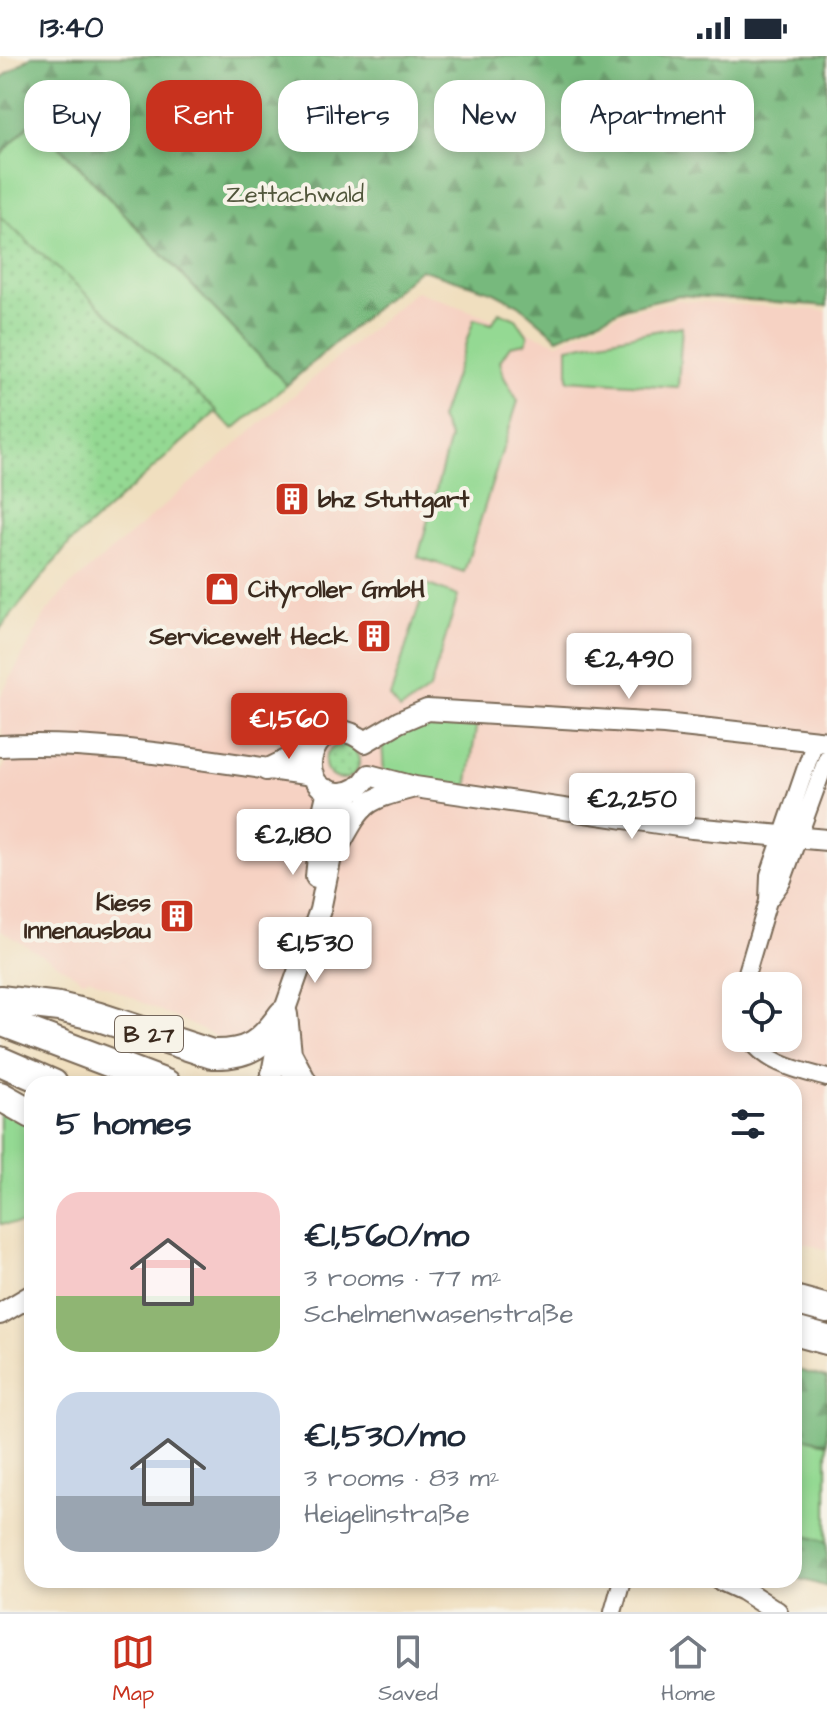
<!DOCTYPE html>
<meta charset="utf-8">
<style>
:root{--surface:#fff;--page:#f6f6f7;--text:#1f2937;--muted:#747a83;--line:#e0e1e3;--accent:#c8321e}
body{margin:0;font-family:"Architects Daughter",sans-serif;background:var(--page);color:var(--text);height:100vh;display:flex;flex-direction:column;font-size:30px;white-space:nowrap}
*{box-sizing:border-box;margin:0}
p{font-size:26px;color:var(--muted)}
.icon{flex:none;width:44px;height:44px;fill:none;stroke:currentColor;stroke-width:2;stroke-linecap:round;stroke-linejoin:round}
.map{position:relative;flex:1;overflow:hidden}
.panel{position:absolute;left:24px;top:1020px;width:778px;height:512px;display:flex;flex-direction:column;background:var(--surface);border-radius:24px;box-shadow:0 4px 12px #0003}
.panel>*{flex:none}
.hud{position:absolute;left:24px;top:24px;width:780px;height:72px;display:flex;gap:16px}
.tools{position:absolute;left:722px;top:916px;display:grid;gap:16px}
.tools a{display:grid;place-items:center;width:80px;height:80px;border-radius:16px;background:var(--surface);box-shadow:0 4px 12px #0003;font-size:40px}
.price{position:absolute;translate:-50% -68px;padding:0 18px;border-radius:8px;background:#fff;color:#222;font-size:26px;line-height:52px;filter:drop-shadow(0 2px 4px #0008)}
.price::after{content:'';position:absolute;left:50%;top:48px;width:24px;height:18px;margin-left:-12px;background:inherit;clip-path:polygon(0 0,100% 0,50% 100%)}
.price.on{background:var(--accent);color:#fff}
ul{padding:0;list-style:none}
li{display:flex;align-items:center;gap:24px;height:200px;padding:0 32px}
li span{display:grid;place-items:center;flex:none;width:224px;height:160px;border-radius:24px;color:#555}
li>.icon{margin-inline-start:auto}
span .icon{width:96px;height:96px;fill:#fffc;stroke-width:1}
li b{font-size:34px}
h2{display:flex;justify-content:space-between;align-items:center;height:96px;padding:0 32px;font-size:34px}
.chip{padding:0 28px;border-radius:24px;background:var(--surface);box-shadow:0 4px 12px #0003;font-size:28px;line-height:72px}
.chip.on{background:var(--accent);color:#fff}
.status{display:flex;justify-content:space-between;align-items:center;height:56px;padding:0 40px;background:var(--surface);direction:ltr}
.status svg{height:22px;fill:currentColor}
.tab-bar{display:flex;justify-content:space-around;align-items:center;height:112px;border-top:2px solid var(--line);background:var(--surface);font-size:22px;color:var(--muted)}
.tab-bar a{display:grid;justify-items:center;gap:4px}
.tab-bar .on{color:var(--accent)}
.map>svg:first-child{display:block}
.built{fill:#f6d2c3;fill-rule:evenodd}
.green{fill:#94d993;stroke:#688258;stroke-width:2}
.forest{fill:url(#forest-firs);stroke:#59724e;stroke-width:2}
.garden{fill:url(#garden-dots);stroke:#688258;stroke-width:2}
.lines{fill:none;stroke-linecap:round;stroke-linejoin:round}
.minor-casing{stroke:#7a6956;stroke-width:20}
.tertiary-casing{stroke:#7a6956;stroke-width:24}
.trunk-casing{stroke:#7a6956;stroke-width:32}
.minor{stroke:#fff;stroke-width:16}
.tertiary{stroke:#fff;stroke-width:20}
.trunk{stroke:#fff;stroke-width:28}
.labels{text-anchor:middle;stroke-width:8;stroke-linejoin:round;paint-order:stroke}
.shield{fill:#f7f3e8;stroke:#73665b;stroke-width:2}
.shield-label{font-size:22px;font-weight:bold;fill:#3b2a1e}
.park-label{font-size:24px;fill:#51563b;stroke:#f7f3e8}
.poi-label{font-size:24px;font-weight:bold;fill:#3b2a1e;stroke:#f7f3e8;text-anchor:start}
</style>
<div class="status"><b>13:40</b><svg viewBox="0 0 49 12"><path d="M0 12V9h3v3zM5 12V6h3v6zM10 12V3h3v9zM15 12V0h3v12zM26 1h20v11H26zM47 4h2v5h-2z"/></svg></div>
<div class="map">
<svg width="827" height="1556" viewBox="0 0 827 1556">
<defs>
<pattern id="forest-firs" width="22" height="20" patternUnits="userSpaceOnUse" patternTransform="scale(2)"><rect width="22" height="20" fill="#77b97d"/><path d="M5 1l3.5 6h-7zM16 11l3.5 6h-7z" fill="#639766"/></pattern>
<pattern id="garden-dots" width="8" height="8" patternUnits="userSpaceOnUse" patternTransform="scale(2)"><rect width="8" height="8" fill="#94d993"/><path d="M2 2h.1M6 6h.1" fill="none" stroke="#80ba7e" stroke-width="1.8" stroke-linecap="round"/></pattern>
</defs>
<rect width="100%" height="100%" fill="#f7f3e8"/>
<filter id="ink" filterUnits="userSpaceOnUse"><feTurbulence type="fractalNoise" baseFrequency=".0125" numOctaves="2"/><feDisplacementMap in="SourceGraphic" scale="16" xChannelSelector="R" yChannelSelector="G"/><feConvolveMatrix kernelMatrix="1 2 1 2 8 2 1 2 1" color-interpolation-filters="sRGB"/></filter>
<filter id="wash" filterUnits="userSpaceOnUse"><feTurbulence type="fractalNoise" baseFrequency=".006" numOctaves="4" result="noise"/><feDisplacementMap in="SourceGraphic" scale="32" xChannelSelector="R" yChannelSelector="G"/><feGaussianBlur stdDeviation="1.8" result="paint"/><feColorMatrix in="noise" values="0 0 0 0 0 0 0 0 0 0 0 0 0 0 0 0 0 1.4 0 .05"/><feComposite in="paint" operator="in"/></filter>
<g filter="url(#wash)">
<rect width="100%" height="100%" fill="#f0dfbf"/>
<path class="built" d="M416 235 558 287 626 255 678 244 827 255V1194L794 1184V1028H338L263 1002 89 922 83 924 0 874V717L8 704 0 668V641L46 557 66 533ZM736 930H788V982H736Z"/>
<path class="green" d="M33 63 287 329 234 373 0 161V100Z
M499 256 516 263 528 280 526 287 510 290 500 305 504 321 518 345 464 516 418 501 450 382 440 363 474 263 492 268Z
M682 270 678 331 568 324V291Z
M426 528 458 540 430 633 400 654 390 641Z
M419 665 477 666 467 732 384 717 382 686Z
M0 1049 32 1068V1168H0Z
M794 1379 827 1387V1486L794 1477Z"/>
<path class="forest" d="M32 0H827V250L679 239 627 251 558 282 519 249 494 236 420 213 287 329 34 63 0 100V23Z
M794 1313 827 1322V1387L794 1379Z
M794 1477 827 1486V1531L794 1521Z"/>
<path class="garden" d="M0 161 217 355 69 488 0 573Z
M325 706a17 17 0 1 1 34 0a17 17 0 1 1-34 0Z"/>
</g>
<g filter="url(#ink)">
<g class="lines">
<g class="minor-casing">
<path id="minor" d="M769 844 782 826 827 702
M743 930 768 845 769 819 815 685
M749 982C767 1008 798 1014 827 1022
M613 1556 622 1524"/>
</g>
<g class="tertiary-casing">
<path id="tertiary" d="M827 686 664 668 427 654 399 666 365 686C317 646 286 732 338 737 352 738 362 730 369 719L415 731 692 772 827 784
M0 690C105 684 210 706 313 719
M266 714 315 690
M340 788C363 746 365 744 411 732
M316 821 322 760 328 734
M270 1028 283 959 320 854 339 762 350 736
M0 1258 32 1239
M721 1524 743 1534 777 1556"/>
</g>
<g class="trunk-casing">
<path id="trunk" d="M0 944 59 951 96 960 212 998C249 999 262 988 283 959
M283 959 287 998 303 1028
M0 965 166 1028
M0 1005 53 1028
M0 1040 32 1058
M794 1244 827 1253
M794 1275 827 1284"/>
</g>
<use href="#minor" class="minor"/>
<use href="#tertiary" class="tertiary"/>
<use href="#trunk" class="trunk"/>
</g>
</g>
<defs>
<g id="building-square" transform="scale(1.8)"><rect x="-9" y="-9" width="18" height="18" rx="4" fill="#c8321e" stroke="#f7f3e8"/><path d="M-4-6H4V6H1V3H-1V6H-4ZM-2.5-4.3h1.7v1.8h-1.7ZM.8-4.3h1.7v1.8H.8ZM-2.5-1h1.7V.8h-1.7ZM.8-1h1.7V.8H.8Z" fill="#fff"/></g>
<g id="shop-square" transform="scale(1.8)"><rect x="-9" y="-9" width="18" height="18" rx="4" fill="#c8321e" stroke="#f7f3e8"/><path d="M-5-2.5h2.3a2.7 3.5 0 0 1 5.4 0H5L5.5 6h-11ZM-1.5-2.5h3a1.5 2.3 0 0 0-3 0Z" fill="#fff"/></g>
</defs>
<g fill-rule="evenodd">
<use href="#building-square" x="292" y="443"/>
<use href="#shop-square" x="222" y="533"/>
<use href="#building-square" x="374" y="580"/>
<use href="#building-square" x="177" y="860"/>
</g>
<g class="labels">
<rect class="shield" x="115" y="960" width="68" height="36" rx="6"/>
<g class="shield-label">
<text x="149" y="986">B 27</text>
</g>
<g class="park-label">
<text x="295" y="146">Zettachwald</text>
</g>
<g class="poi-label">
<text x="318" y="451">bhz Stuttgart</text>
<text x="248" y="541">Cityroller GmbH</text>
<text x="348" y="588" text-anchor="end">Servicewelt Heck</text>
<text x="151" y="854" text-anchor="end">Kiess<tspan x="151" dy="28">Innenausbau</tspan></text>
</g>
</g>
</svg>
<div class="tools">
<a><svg class="icon" aria-label="locate" viewBox="0 0 24 24"><circle cx="12" cy="12" r="6"/><path d="M12 2v4M12 18v4M2 12h4M18 12h4"/></svg></a>
</div>
<b class="price" style="left:629px;top:645px">€2,490</b>
<b class="price on" style="left:289px;top:705px">€1,560</b>
<b class="price" style="left:632px;top:785px">€2,250</b>
<b class="price" style="left:293px;top:821px">€2,180</b>
<b class="price" style="left:315px;top:929px">€1,530</b>
<div class="hud">
<a class="chip">Buy</a>
<a class="chip on">Rent</a>
<a class="chip">Filters</a>
<a class="chip">New</a>
<a class="chip">Apartment</a>
</div>
<section class="panel">
<h2>5 homes<svg class="icon" aria-label="filters" viewBox="0 0 24 24"><path d="M4 7h16M4 17h16"/><circle cx="9" cy="7" r="2"/><circle cx="15" cy="17" r="2"/></svg></h2>
<ul>
<li><span style="background:linear-gradient(#f6c9c9 65%,#8fb573 0)"><svg class="icon" aria-label="home" viewBox="0 0 24 24"><path d="M3 11l9-7 9 7M6 9v11h12V9"/></svg></span><div><b>€1,560/mo</b><p>3 rooms · 77 m²</p><p>Schelmenwasenstraße</p></div></li>
<li><span style="background:linear-gradient(#c9d6e8 65%,#9aa5b1 0)"><svg class="icon" aria-label="home" viewBox="0 0 24 24"><path d="M3 11l9-7 9 7M6 9v11h12V9"/></svg></span><div><b>€1,530/mo</b><p>3 rooms · 83 m²</p><p>Heigelinstraße</p></div></li>
</ul>
</section>
</div>
<nav class="tab-bar">
<a class="on"><svg class="icon" aria-label="map" viewBox="0 0 24 24"><path d="M3 6l6-2 6 2 6-2v14l-6 2-6-2-6 2zM9 4v14M15 6v14"/></svg>Map</a>
<a><svg class="icon" aria-label="saved" viewBox="0 0 24 24"><path d="M7 4h10v16l-5-4-5 4z"/></svg>Saved</a>
<a><svg class="icon" aria-label="home" viewBox="0 0 24 24"><path d="M3 11l9-7 9 7M6 9v11h12V9"/></svg>Home</a>
</nav>
